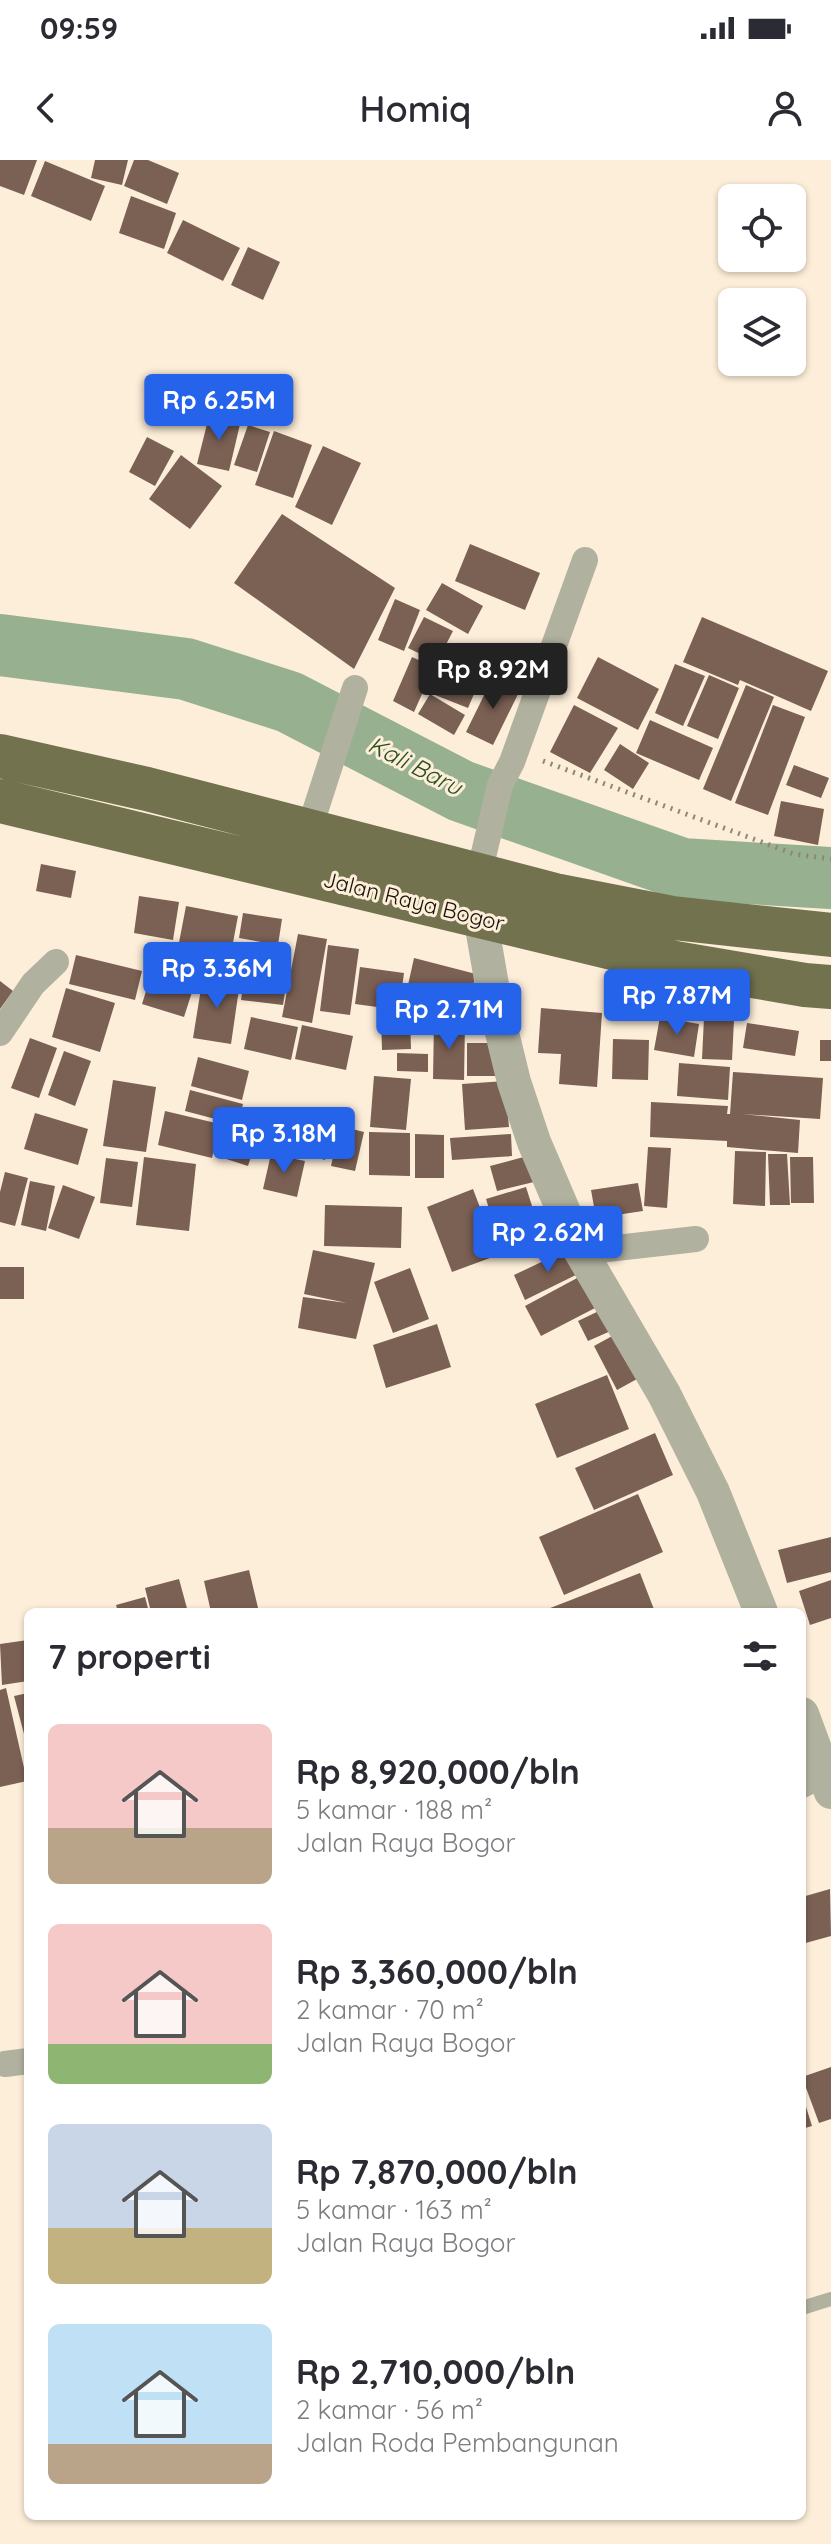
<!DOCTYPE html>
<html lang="id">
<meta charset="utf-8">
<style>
:root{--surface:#fff;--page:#f2f2f3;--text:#2b2b33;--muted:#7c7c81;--accent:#2563eb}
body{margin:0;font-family:Quicksand,sans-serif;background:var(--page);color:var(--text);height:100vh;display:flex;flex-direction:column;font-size:30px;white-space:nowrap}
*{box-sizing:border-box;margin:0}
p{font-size:26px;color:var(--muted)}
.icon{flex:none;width:44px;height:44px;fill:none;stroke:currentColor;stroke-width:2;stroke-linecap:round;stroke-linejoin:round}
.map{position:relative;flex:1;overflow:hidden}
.panel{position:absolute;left:24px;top:1448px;width:782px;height:912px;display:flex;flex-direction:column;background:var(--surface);border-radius:12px;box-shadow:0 2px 6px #0004}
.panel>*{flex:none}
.tools{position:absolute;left:718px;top:24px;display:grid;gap:16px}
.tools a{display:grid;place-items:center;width:88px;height:88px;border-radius:12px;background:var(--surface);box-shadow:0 2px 6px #0004;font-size:40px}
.price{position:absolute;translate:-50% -68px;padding:0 18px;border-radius:8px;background:var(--accent);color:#fff;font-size:26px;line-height:52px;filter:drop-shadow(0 2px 4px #0008)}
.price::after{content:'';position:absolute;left:50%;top:48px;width:24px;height:18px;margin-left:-12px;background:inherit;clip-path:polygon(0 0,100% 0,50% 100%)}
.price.active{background:#222;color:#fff}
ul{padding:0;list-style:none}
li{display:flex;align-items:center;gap:24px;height:200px;padding:0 24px}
li span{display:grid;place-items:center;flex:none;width:224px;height:160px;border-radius:12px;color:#555}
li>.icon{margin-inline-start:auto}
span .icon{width:96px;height:96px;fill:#fffc;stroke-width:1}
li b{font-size:34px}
h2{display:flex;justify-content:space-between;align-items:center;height:96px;padding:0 24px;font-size:34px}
.status{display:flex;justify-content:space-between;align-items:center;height:56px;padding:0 40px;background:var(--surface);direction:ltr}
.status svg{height:22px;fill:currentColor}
header{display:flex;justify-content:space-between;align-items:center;height:104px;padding:0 24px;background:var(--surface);font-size:36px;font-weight:600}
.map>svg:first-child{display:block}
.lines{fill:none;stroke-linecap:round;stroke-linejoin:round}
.river{stroke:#97b190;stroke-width:62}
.building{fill:#7b6054}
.path{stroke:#908576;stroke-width:5;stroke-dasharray:2 6;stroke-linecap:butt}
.service{stroke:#b1b19f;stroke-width:14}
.minor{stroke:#b1b19f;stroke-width:26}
.tertiary{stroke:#b1b19f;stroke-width:34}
.trunk{stroke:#72724f;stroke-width:44}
.labels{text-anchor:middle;stroke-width:6;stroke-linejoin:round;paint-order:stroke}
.street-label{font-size:22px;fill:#191209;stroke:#fdeed9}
.water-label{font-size:24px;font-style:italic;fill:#294e1f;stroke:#fdeed9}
</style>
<div class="status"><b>09:59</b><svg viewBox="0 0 49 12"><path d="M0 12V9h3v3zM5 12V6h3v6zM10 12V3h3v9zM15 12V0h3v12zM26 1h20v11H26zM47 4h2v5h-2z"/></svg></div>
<header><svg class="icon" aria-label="back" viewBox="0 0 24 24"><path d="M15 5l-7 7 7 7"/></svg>Homiq<svg class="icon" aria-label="person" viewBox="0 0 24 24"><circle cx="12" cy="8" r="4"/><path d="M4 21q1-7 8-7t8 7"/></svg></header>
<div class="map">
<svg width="831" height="2384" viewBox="0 0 831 2384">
<rect width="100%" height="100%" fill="#fdeed9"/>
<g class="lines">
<path class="river" d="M0 485 186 509 289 542 461 631 682 709 831 718"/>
</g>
<path class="building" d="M0 0H37L24 35 0 26Z
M95 0H128L122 25 91 18Z
M134 0H148L179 13 167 44 124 26Z
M45 1 105 26 91 61 31 36Z
M131 36 176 53 164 89 119 73Z
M183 60 240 88 223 121 167 93Z
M248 87 280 102 263 140 231 125Z
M210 252 241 260 229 311 197 304Z
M248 265 270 272 257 312 234 305Z
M274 271 312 285 293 338 255 325Z
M147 277 174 291 155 326 129 312Z
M323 286 361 303 332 365 295 347Z
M181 295 222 326 190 369 149 339Z
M282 354 395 428 354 509 234 423Z
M470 384 540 413 525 450 455 421Z
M442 423 483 446 468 474 426 450Z
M395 439 420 450 404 491 378 480Z
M424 457 453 471 437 502 408 488Z
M702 457 828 511 811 551 740 520 738 525 683 502Z
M452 483 482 497 470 524 477 527 468 548 430 533 439 511 466 522 440 510Z
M412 497 434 507 414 552 393 541Z
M598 497 659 529 638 570 577 538Z
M675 504 705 516 683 566 655 553Z
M709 515 739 528 718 579 687 566Z
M493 517 520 530 493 585 466 572Z
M746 525 774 537 731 641 703 629Z
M430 534 465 555 454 575 418 554Z
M574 545 618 568 590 613 550 592Z
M773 545 805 557 768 655 735 643Z
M650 560 713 588 699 620 636 593Z
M620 584 649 603 633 629 604 610Z
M794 605 829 618 821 638 786 625Z
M781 641 824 649 818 685 774 676Z
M41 704 76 711 71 738 36 731Z
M139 736 179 742 173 780 134 773Z
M186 746 238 756 229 804 177 793Z
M243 753 282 759 278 785 239 778Z
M298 774 327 779 312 863 282 857Z
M328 785 359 789 350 855 320 851Z
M249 787 291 794 283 845 241 840Z
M159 790 201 804 184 857 142 844Z
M76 795 142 811 135 840 69 824Z
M414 798 476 814 467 850 406 834Z
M360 807 404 813 399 850 355 844Z
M203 816 240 822 231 884 193 878Z
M0 821 13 831 0 849Z
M66 828 115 843 100 892 52 877Z
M541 848 602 853 597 927 559 924 561 894 538 893Z
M410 855 411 889 382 890 381 857Z
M251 857 298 867 291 900 244 889Z
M660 857 699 864 694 897 654 890Z
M704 858 734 860 732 900 702 899Z
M434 862 465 863 464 920 433 919Z
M747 863 799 871 795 896 743 888Z
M302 865 353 876 346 910 295 899Z
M30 878 57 888 39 938 11 928Z
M613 879 649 880 648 920 612 919Z
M820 880H831V901H820Z
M467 883H500V916H467Z
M64 891 91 901 75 946 48 935Z
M397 893 428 894V912L397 911Z
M198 897 249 911 242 940 191 926Z
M679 903 730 907 728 940 677 936Z
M733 912 823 918 820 959 742 954 800 960 798 993 727 987V981L650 977 651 942 728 946 727 954H730Z
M374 916 411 919 406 970 370 967Z
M113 920 156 927 146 992 103 986Z
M505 921 509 967 465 970 462 924Z
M190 930 243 944 238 965 185 951Z
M165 951 220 964 212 998 158 985Z
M285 951 336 968 325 1000 275 984Z
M35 953 88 969 78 1005 24 989Z
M340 966 364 972 355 1011 331 1006Z
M228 969 257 978 248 1006 220 997Z
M369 972 410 973V1016L369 1015Z
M415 974 444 975V1018H415Z
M511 974 512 996 452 1000 450 978Z
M648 987 671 988 667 1048 644 1046Z
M735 991 766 992 765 1046 733 1044Z
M271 994 305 1001 297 1037 263 1029Z
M768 994H787L790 1045H770Z
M531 995 538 1021 497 1031 490 1006Z
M144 997 196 1004 189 1071 136 1065Z
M790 997H813L814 1043H791Z
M106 998 138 1002 132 1047 100 1043Z
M5 1012 28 1018 15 1066 0 1062V1032Z
M30 1021 55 1026 46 1071 21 1065Z
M638 1023 643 1051 596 1058 591 1030Z
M63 1025 95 1037 79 1079 48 1068Z
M526 1027 544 1084 504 1096 486 1039Z
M473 1029 498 1095 452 1112 427 1047Z
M325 1045 402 1047 401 1088 324 1086Z
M571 1088 582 1112 525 1140 514 1115Z
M313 1090 375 1103 356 1179 298 1168 303 1137 347 1143 304 1134Z
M0 1107H24V1139H0Z
M410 1108 429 1159 393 1173 374 1122Z
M579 1117 595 1148 541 1176 525 1146Z
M603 1149 613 1170 588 1181 578 1161Z
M437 1164 451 1207 386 1228 373 1185Z
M614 1175 637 1219 617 1230 594 1186Z
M607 1215 629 1269 557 1298 535 1244Z
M655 1273 673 1315 594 1350 575 1308Z
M638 1334 663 1392 564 1435 539 1377Z
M831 1377V1412L787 1423 778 1390Z
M249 1410 259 1452H211L204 1421Z
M640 1413 655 1452H540Z
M179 1419 188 1452H151L145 1428Z
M831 1420V1458L810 1465 799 1431Z
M145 1437 149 1452H118L116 1445Z
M28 1480V1521L2 1525 0 1484Z
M6 1528 27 1621 0 1627V1530Z
M28 1533V1573L24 1574 14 1536Z
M830 1729 831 1776 802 1784V1737Z
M831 1907V1959L819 1963 802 1917Z
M802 1934 812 1966 802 1969Z"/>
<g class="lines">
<path class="path" d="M543 601 794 694 831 699"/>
<path class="service" d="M802 2148 831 2139"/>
<path class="minor" d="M309 670 355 528
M479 714 500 625 512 602 585 400
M0 873 33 824 56 802
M581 1092 696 1079
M802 1625 824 1614
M5 1904 28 1901"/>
<path class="tertiary" d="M480 735V756L496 848 514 922 534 982 581 1092 664 1234 713 1332 761 1452
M802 1554 831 1632"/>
<path class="trunk" d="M0 596 147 629 555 735 673 758 831 775
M0 641 675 803 805 825 831 827"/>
</g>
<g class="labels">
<g class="street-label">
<text transform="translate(414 741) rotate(14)" y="8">Jalan Raya Bogor</text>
</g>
<g class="water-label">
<text transform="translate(415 606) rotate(27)" y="8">Kali Baru</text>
</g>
</g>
</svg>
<div class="tools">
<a><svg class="icon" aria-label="locate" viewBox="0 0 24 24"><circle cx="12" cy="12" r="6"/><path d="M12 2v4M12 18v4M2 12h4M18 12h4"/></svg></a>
<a><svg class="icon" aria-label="layers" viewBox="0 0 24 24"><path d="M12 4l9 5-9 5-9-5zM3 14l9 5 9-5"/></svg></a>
</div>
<b class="price" style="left:219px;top:282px">Rp 6.25M</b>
<b class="price active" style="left:493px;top:551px">Rp 8.92M</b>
<b class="price" style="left:217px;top:850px">Rp 3.36M</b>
<b class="price" style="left:677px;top:877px">Rp 7.87M</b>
<b class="price" style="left:449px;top:891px">Rp 2.71M</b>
<b class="price" style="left:284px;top:1015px">Rp 3.18M</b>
<b class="price" style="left:548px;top:1114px">Rp 2.62M</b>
<section class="panel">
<h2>7 properti<svg class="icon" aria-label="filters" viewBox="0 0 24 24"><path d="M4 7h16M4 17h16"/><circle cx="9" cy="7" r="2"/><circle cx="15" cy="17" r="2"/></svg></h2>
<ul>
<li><span style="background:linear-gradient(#f6c9c9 65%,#b9a48a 0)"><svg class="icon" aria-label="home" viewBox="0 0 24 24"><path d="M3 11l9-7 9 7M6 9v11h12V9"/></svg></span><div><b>Rp 8,920,000/bln</b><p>5 kamar · 188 m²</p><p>Jalan Raya Bogor</p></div></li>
<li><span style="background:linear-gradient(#f6c9c9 75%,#8fb573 0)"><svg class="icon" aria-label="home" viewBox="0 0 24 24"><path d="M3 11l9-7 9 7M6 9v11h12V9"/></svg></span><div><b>Rp 3,360,000/bln</b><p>2 kamar · 70 m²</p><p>Jalan Raya Bogor</p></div></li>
<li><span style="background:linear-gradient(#c9d6e8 65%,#c2b280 0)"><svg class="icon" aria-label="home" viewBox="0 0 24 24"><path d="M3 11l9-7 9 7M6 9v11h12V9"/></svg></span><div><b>Rp 7,870,000/bln</b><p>5 kamar · 163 m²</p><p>Jalan Raya Bogor</p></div></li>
<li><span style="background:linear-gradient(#bfe0f5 75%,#b9a48a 0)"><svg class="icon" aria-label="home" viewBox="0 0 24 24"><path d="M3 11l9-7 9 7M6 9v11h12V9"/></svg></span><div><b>Rp 2,710,000/bln</b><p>2 kamar · 56 m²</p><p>Jalan Roda Pembangunan</p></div></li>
</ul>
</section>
</div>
